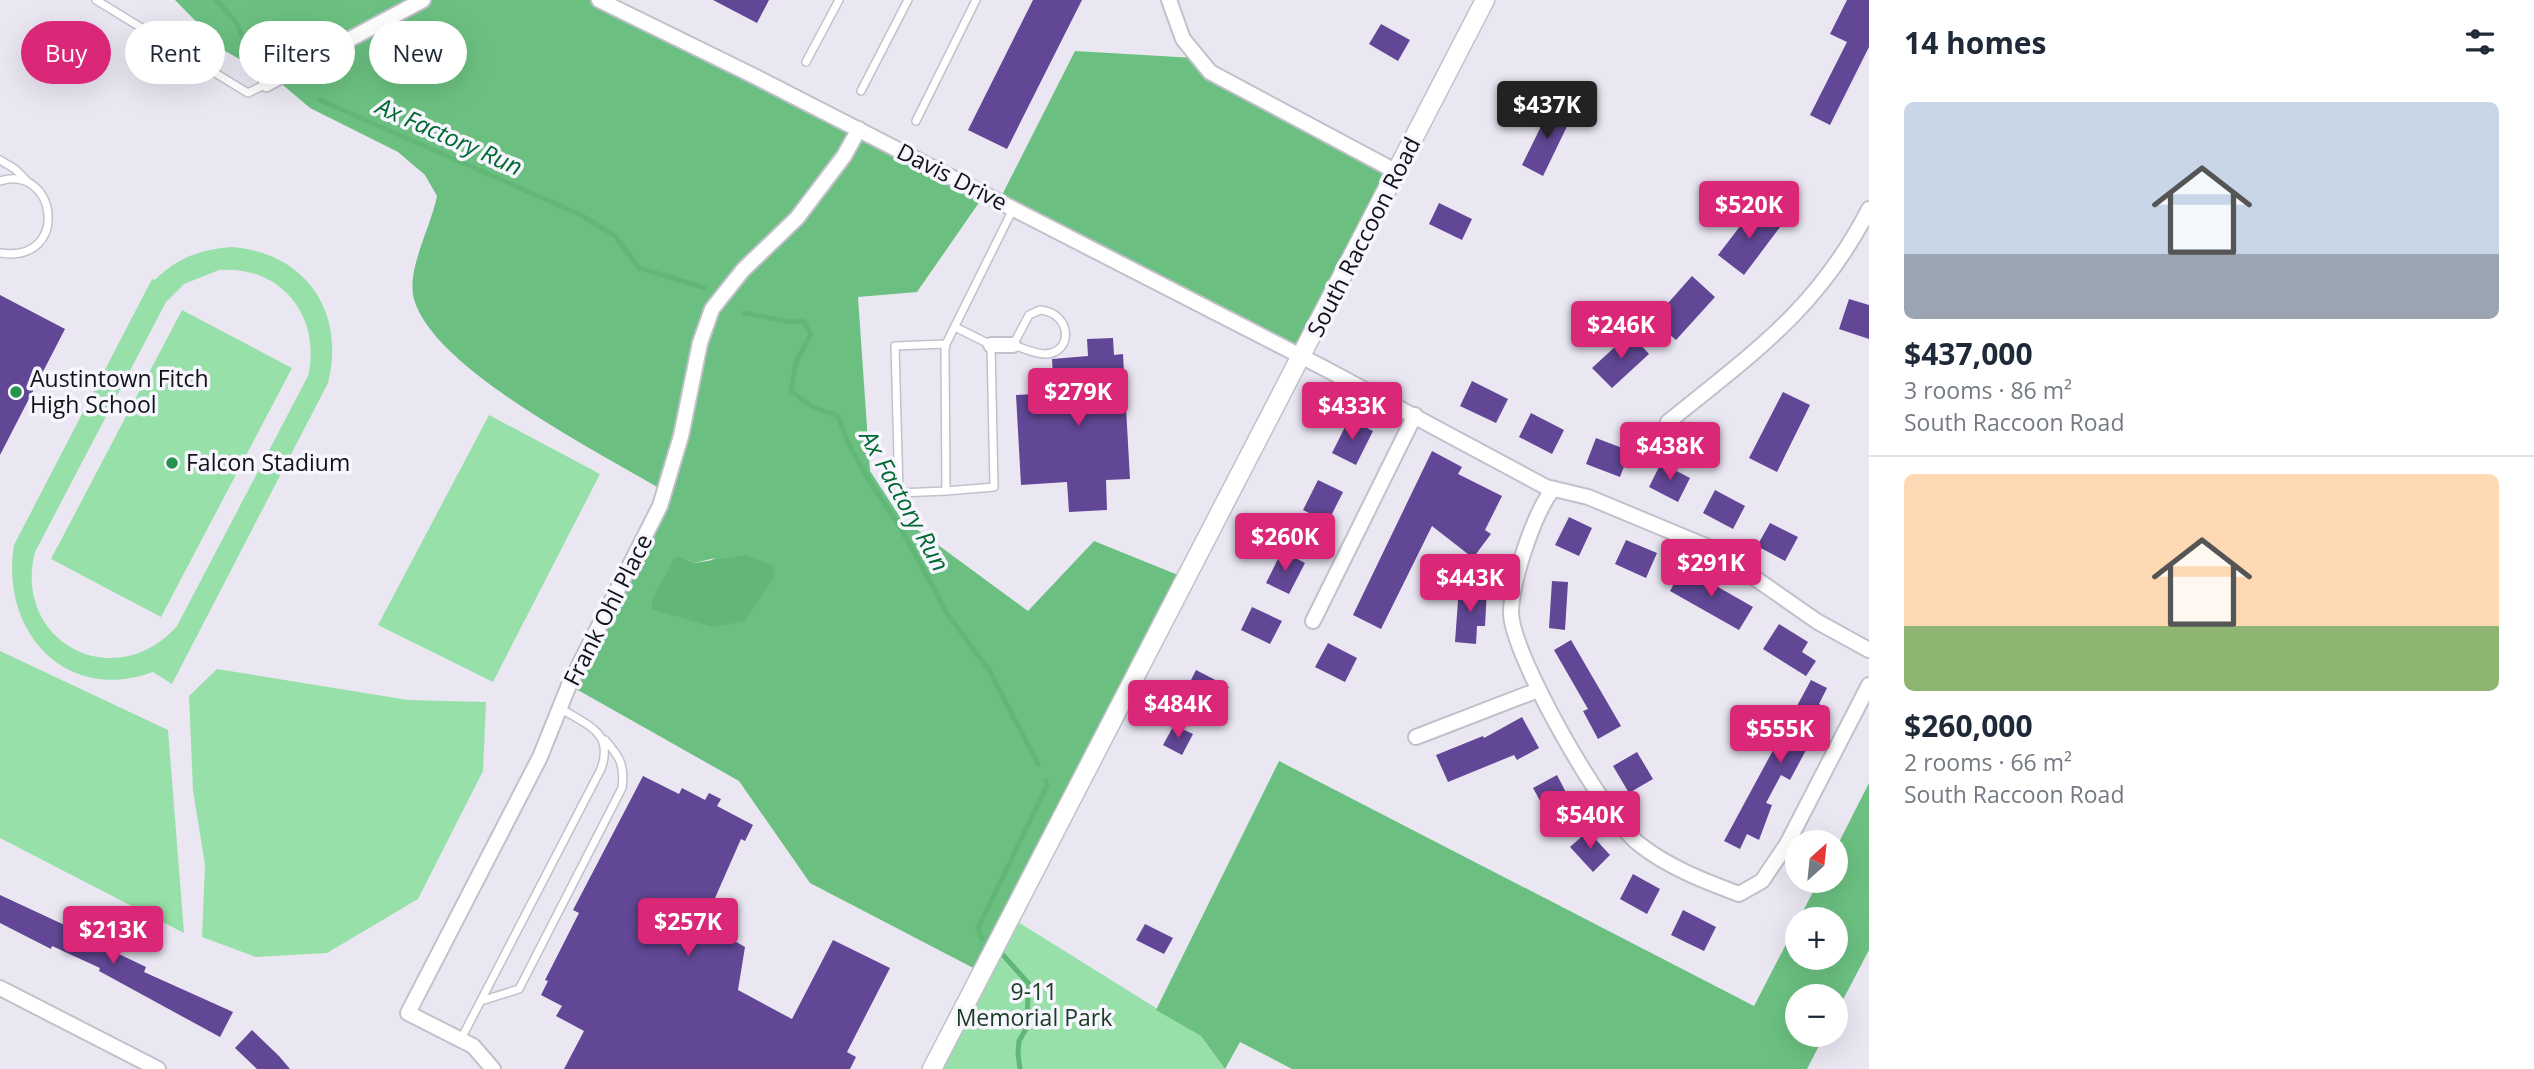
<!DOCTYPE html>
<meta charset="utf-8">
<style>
:root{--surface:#fff;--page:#f6f6f7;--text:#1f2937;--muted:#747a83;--line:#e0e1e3;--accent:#db2777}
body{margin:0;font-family:"Open Sans",sans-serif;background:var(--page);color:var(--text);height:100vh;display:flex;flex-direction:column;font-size:26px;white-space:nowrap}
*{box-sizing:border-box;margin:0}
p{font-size:23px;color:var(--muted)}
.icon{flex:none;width:38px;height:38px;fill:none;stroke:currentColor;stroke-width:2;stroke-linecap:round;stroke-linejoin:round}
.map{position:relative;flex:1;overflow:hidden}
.details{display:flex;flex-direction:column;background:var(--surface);width:665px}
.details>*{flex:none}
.top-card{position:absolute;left:21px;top:21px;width:665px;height:63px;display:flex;gap:14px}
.needle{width:46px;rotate:27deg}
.tools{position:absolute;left:1785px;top:830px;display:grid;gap:14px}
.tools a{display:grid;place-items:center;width:63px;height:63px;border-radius:50%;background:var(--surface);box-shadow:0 7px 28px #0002;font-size:35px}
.price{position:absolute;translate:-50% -60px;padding:0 16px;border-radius:7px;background:var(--accent);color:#fff;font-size:23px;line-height:46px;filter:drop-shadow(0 2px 4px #0008)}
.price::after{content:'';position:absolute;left:50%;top:42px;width:21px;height:16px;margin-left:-10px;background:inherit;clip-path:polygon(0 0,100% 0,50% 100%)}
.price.active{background:#222;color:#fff}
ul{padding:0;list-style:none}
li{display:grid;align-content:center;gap:14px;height:371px;padding:0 35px}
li+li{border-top:2px solid var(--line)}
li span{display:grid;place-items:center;height:217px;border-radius:10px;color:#555}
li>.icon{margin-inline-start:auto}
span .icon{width:126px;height:126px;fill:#fffc;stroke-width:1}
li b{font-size:30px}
h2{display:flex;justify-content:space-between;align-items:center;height:84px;padding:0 35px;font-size:30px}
.chip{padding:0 24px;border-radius:32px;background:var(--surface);box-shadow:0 7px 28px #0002;font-size:24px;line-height:63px}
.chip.active{background:var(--accent);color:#fff}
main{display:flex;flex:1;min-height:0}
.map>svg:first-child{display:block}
.green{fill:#98e0a9;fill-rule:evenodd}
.forest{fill:#6bc081;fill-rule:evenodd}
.water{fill:#61b678}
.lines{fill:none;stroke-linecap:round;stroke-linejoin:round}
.stream{stroke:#61b678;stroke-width:5}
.building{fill:#614795}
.service-casing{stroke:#c2c0cb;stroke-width:10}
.minor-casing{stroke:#c2c0cb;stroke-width:18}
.tertiary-casing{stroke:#c2c0cb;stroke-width:21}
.service{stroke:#fff;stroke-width:7}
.minor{stroke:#fff;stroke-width:14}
.tertiary{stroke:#fff;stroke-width:18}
.poi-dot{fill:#25954e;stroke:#f7f5fe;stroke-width:2.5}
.labels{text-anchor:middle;stroke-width:7;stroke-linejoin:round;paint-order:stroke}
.street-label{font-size:23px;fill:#131216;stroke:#f7f5fe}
.poi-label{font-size:23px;fill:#131216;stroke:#f7f5fe;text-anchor:start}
.park-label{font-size:23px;fill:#1a3d24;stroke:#f7f5fe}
.water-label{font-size:24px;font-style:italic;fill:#006930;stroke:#f7f5fe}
</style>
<main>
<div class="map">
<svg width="1869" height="1069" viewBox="0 0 1869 1069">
<rect width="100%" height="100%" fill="#eae7f3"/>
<path class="green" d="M232 247C306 253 346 312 328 383L172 684 153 672C66 704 0 632 14 545L152 279 155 280C176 258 202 249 232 247ZM219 270C281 265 322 317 308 376L177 626C115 696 12 642 35 552L166 302 184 284Z
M182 310 292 368 161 617 51 559Z
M489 415 600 474 493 682 378 625Z
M0 651 168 730 184 933 0 838Z
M217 669 408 700 486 702 483 771 418 899 327 953 256 957 202 937 205 865 193 790 189 696Z
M1010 917 1201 1036 1225 1069H932Z"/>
<path class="forest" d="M175 0H599L985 194 917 292 858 297 870 471 900 517 1028 611 1094 541 1188 579 981 972 810 883 739 781 569 685 664 491C602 454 433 369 414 299 406 270 431 227 437 196L425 175 398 152 310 108 277 80 225 51ZM680 556 694 563 715 558 654 595Z
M1075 51 1195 58 1397 172 1302 357 999 201Z
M1279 761 1754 1006 1797 923V957H1836V919H1799L1819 880H1836V848L1869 783V950L1836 1013V996H1797V1034H1825L1807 1069H1292L1240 1042 1225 1069 1201 1036 1156 1010Z"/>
<path class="water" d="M746 555 773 565 774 577 745 621 713 627 651 609 654 595 675 558 680 556 694 563Z"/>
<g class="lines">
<path class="stream" d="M216 0 236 22 254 63
M320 100 579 214 615 236 639 268 705 288
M744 313 792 322 803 321 811 334 796 362 791 391 813 407 838 416 849 445 869 480 900 527 948 615 989 670 1038 764
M982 939 978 928 1047 786 1046 781
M1003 955 1029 984 1026 1029 1019 1041 1018 1054 1020 1069"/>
</g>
<path class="building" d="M713 0H769L757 23Z
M1033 0H1082L1007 149 968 130Z
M1847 0H1869V47L1830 125 1810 115 1847 42 1830 34Z
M1381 24 1410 40 1398 61 1369 44Z
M1551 106 1572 116 1543 176 1522 165Z
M1439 203 1472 219 1462 240 1429 224Z
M1754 208 1780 227 1744 275 1718 255Z
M1692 276 1715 297 1676 340 1653 320Z
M0 295 65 329 0 455Z
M1849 299 1869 305V339L1839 329Z
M1630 333 1649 354 1612 388 1592 368Z
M1113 338 1114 355 1123 354 1130 479 1106 480 1107 510 1069 512 1067 482 1021 485 1016 395 1054 393 1052 359 1088 356 1087 339Z
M1472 381 1508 399 1496 423 1460 406Z
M1783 392 1810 405 1777 472 1749 458Z
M1531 413 1564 430 1552 454 1519 437Z
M1349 419 1373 431 1356 465 1332 453Z
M1596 438 1630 451 1620 477 1586 464Z
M1432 451 1462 467 1458 474 1502 496 1485 530 1491 534 1473 558 1432 526 1381 629 1353 615Z
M1661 463 1690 478 1678 502 1649 487Z
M1318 480 1343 492 1328 522 1303 510Z
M1715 490 1745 506 1733 529 1703 513Z
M1569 517 1592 528 1579 556 1555 545Z
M1770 523 1798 537 1785 561 1757 546Z
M1626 540 1657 553 1646 578 1615 564Z
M1282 551 1305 563 1289 594 1266 583Z
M1683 567 1753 607 1739 630 1670 591Z
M1552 581 1568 582 1565 630 1549 628Z
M1459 587 1487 589 1485 626H1477L1476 644 1455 642Z
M1252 607 1282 621 1270 644 1241 630Z
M1779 624 1808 642 1802 652 1816 661 1806 676 1763 649Z
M1571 640 1621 726 1598 739 1583 711 1588 709 1554 650Z
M1328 643 1357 658 1345 682 1315 667Z
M1196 670 1229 687 1217 709 1185 692Z
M1811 680 1827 688 1819 704 1828 709 1790 780 1781 775 1766 803 1772 805 1759 840 1747 834 1740 849 1724 841Z
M1522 717 1539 748 1517 760 1514 755 1448 782 1436 755 1483 736 1484 738Z
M1174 725 1193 734 1182 755 1163 745Z
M1637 752 1653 779 1629 793 1613 766Z
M1557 775 1572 804 1549 817 1533 788Z
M643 776 679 794 682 788 705 800 709 793 721 799 717 806 753 825 745 841 741 839 704 923 745 947 738 990 792 1019 833 940 890 968 847 1052 856 1057 850 1069H564L584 1031 556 1016 562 1006 541 995 548 981 545 980 579 913 573 910Z
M1588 831 1610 855 1593 872 1570 847Z
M1633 874 1660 889 1647 914 1620 899Z
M0 895 99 941 98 944 146 967 144 972 233 1012 220 1037 99 971 100 968 52 946 51 949 0 923Z
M1683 910 1716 927 1704 951 1671 935Z
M1145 924 1173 938 1164 954 1136 940Z
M252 1030 279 1056 290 1069H257L235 1048Z"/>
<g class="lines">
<g class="service-casing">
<path id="service" d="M96 0 248 93 266 84
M806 62 839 0
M861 91 908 0
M916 121 976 0
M0 160 15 169 26 180
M0 181C57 163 71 264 0 253
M1040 310C1072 313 1074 353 1045 354 1034 354 1023 348 1013 345L1029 315Z
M955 327 991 345 994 487 946 491 945 350 946 344 1013 209
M946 344 895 346 899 493 946 491
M481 1001 519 989 622 788C625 765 620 757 605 740
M461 1039 601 769C614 732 588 726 560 708"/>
</g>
<g class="minor-casing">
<path id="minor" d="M599 0 750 74 1324 368 1546 487 1588 497 1713 549 1818 622 1869 650
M1169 0 1183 39 1210 72 1397 172
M266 84 423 0
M991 345H1013
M1668 422C1753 353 1818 309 1869 209
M1553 489C1534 513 1511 582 1511 613 1512 656 1605 818 1639 844 1668 867 1704 881 1739 894L1762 881 1787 844 1869 685
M1313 621 1415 415
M1416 737 1538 690
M0 988 158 1069
M493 1069 473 1046 408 1013 540 757 569 685 660 506 681 436 700 343 712 309 743 270 797 218 844 156 859 129"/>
</g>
<g class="tertiary-casing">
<path id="tertiary" d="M932 1069 1485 0"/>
</g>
<use href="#service" class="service"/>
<use href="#minor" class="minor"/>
<use href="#tertiary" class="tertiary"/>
</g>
<g class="poi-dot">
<circle cx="16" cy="392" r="7"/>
<circle cx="172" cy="463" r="7"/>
</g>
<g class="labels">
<g class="street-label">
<text transform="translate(952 177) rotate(27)" y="8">Davis Drive</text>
<text transform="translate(1364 237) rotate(-63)" y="8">South Raccoon Road</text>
<text transform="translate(608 610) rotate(-63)" y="8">Frank Ohl Place</text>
</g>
<g class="poi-label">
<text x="30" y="387">Austintown Fitch<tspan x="30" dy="26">High School</tspan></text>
<text x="186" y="471">Falcon Stadium</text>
</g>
<g class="park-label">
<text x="1034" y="1000">9-11<tspan x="1034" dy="26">Memorial Park</tspan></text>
</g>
<g class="water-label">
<text transform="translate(449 137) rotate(24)" y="8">Ax Factory Run</text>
<text transform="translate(904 501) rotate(61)" y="8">Ax Factory Run</text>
</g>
</g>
</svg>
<div class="tools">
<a><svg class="needle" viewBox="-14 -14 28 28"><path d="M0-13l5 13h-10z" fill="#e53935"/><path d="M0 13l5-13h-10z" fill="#747a83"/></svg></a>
<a>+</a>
<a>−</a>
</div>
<b class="price active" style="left:1547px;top:141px">$437K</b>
<b class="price" style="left:1749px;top:241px">$520K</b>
<b class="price" style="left:1621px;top:361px">$246K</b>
<b class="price" style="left:1078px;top:428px">$279K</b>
<b class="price" style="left:1352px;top:442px">$433K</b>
<b class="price" style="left:1670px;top:482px">$438K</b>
<b class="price" style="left:1285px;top:573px">$260K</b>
<b class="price" style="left:1711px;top:599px">$291K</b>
<b class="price" style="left:1470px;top:614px">$443K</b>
<b class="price" style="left:1178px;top:740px">$484K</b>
<b class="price" style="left:1780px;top:765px">$555K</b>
<b class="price" style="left:1590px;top:851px">$540K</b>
<b class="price" style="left:688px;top:958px">$257K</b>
<b class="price" style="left:113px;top:966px">$213K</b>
<div class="top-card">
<a class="chip active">Buy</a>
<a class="chip">Rent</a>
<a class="chip">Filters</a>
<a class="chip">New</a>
</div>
</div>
<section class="details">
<h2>14 homes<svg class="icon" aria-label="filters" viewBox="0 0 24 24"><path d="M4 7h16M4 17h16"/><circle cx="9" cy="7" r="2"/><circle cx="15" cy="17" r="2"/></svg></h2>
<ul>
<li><span style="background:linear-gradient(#c9d6e8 70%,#9aa5b1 0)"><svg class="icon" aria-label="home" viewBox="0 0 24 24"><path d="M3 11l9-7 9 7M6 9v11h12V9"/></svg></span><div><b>$437,000</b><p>3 rooms · 86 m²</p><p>South Raccoon Road</p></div></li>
<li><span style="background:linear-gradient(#ffd9b3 70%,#8fb573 0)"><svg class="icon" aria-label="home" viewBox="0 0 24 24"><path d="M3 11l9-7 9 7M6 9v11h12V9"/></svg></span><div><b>$260,000</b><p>2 rooms · 66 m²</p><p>South Raccoon Road</p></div></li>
</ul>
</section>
</main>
